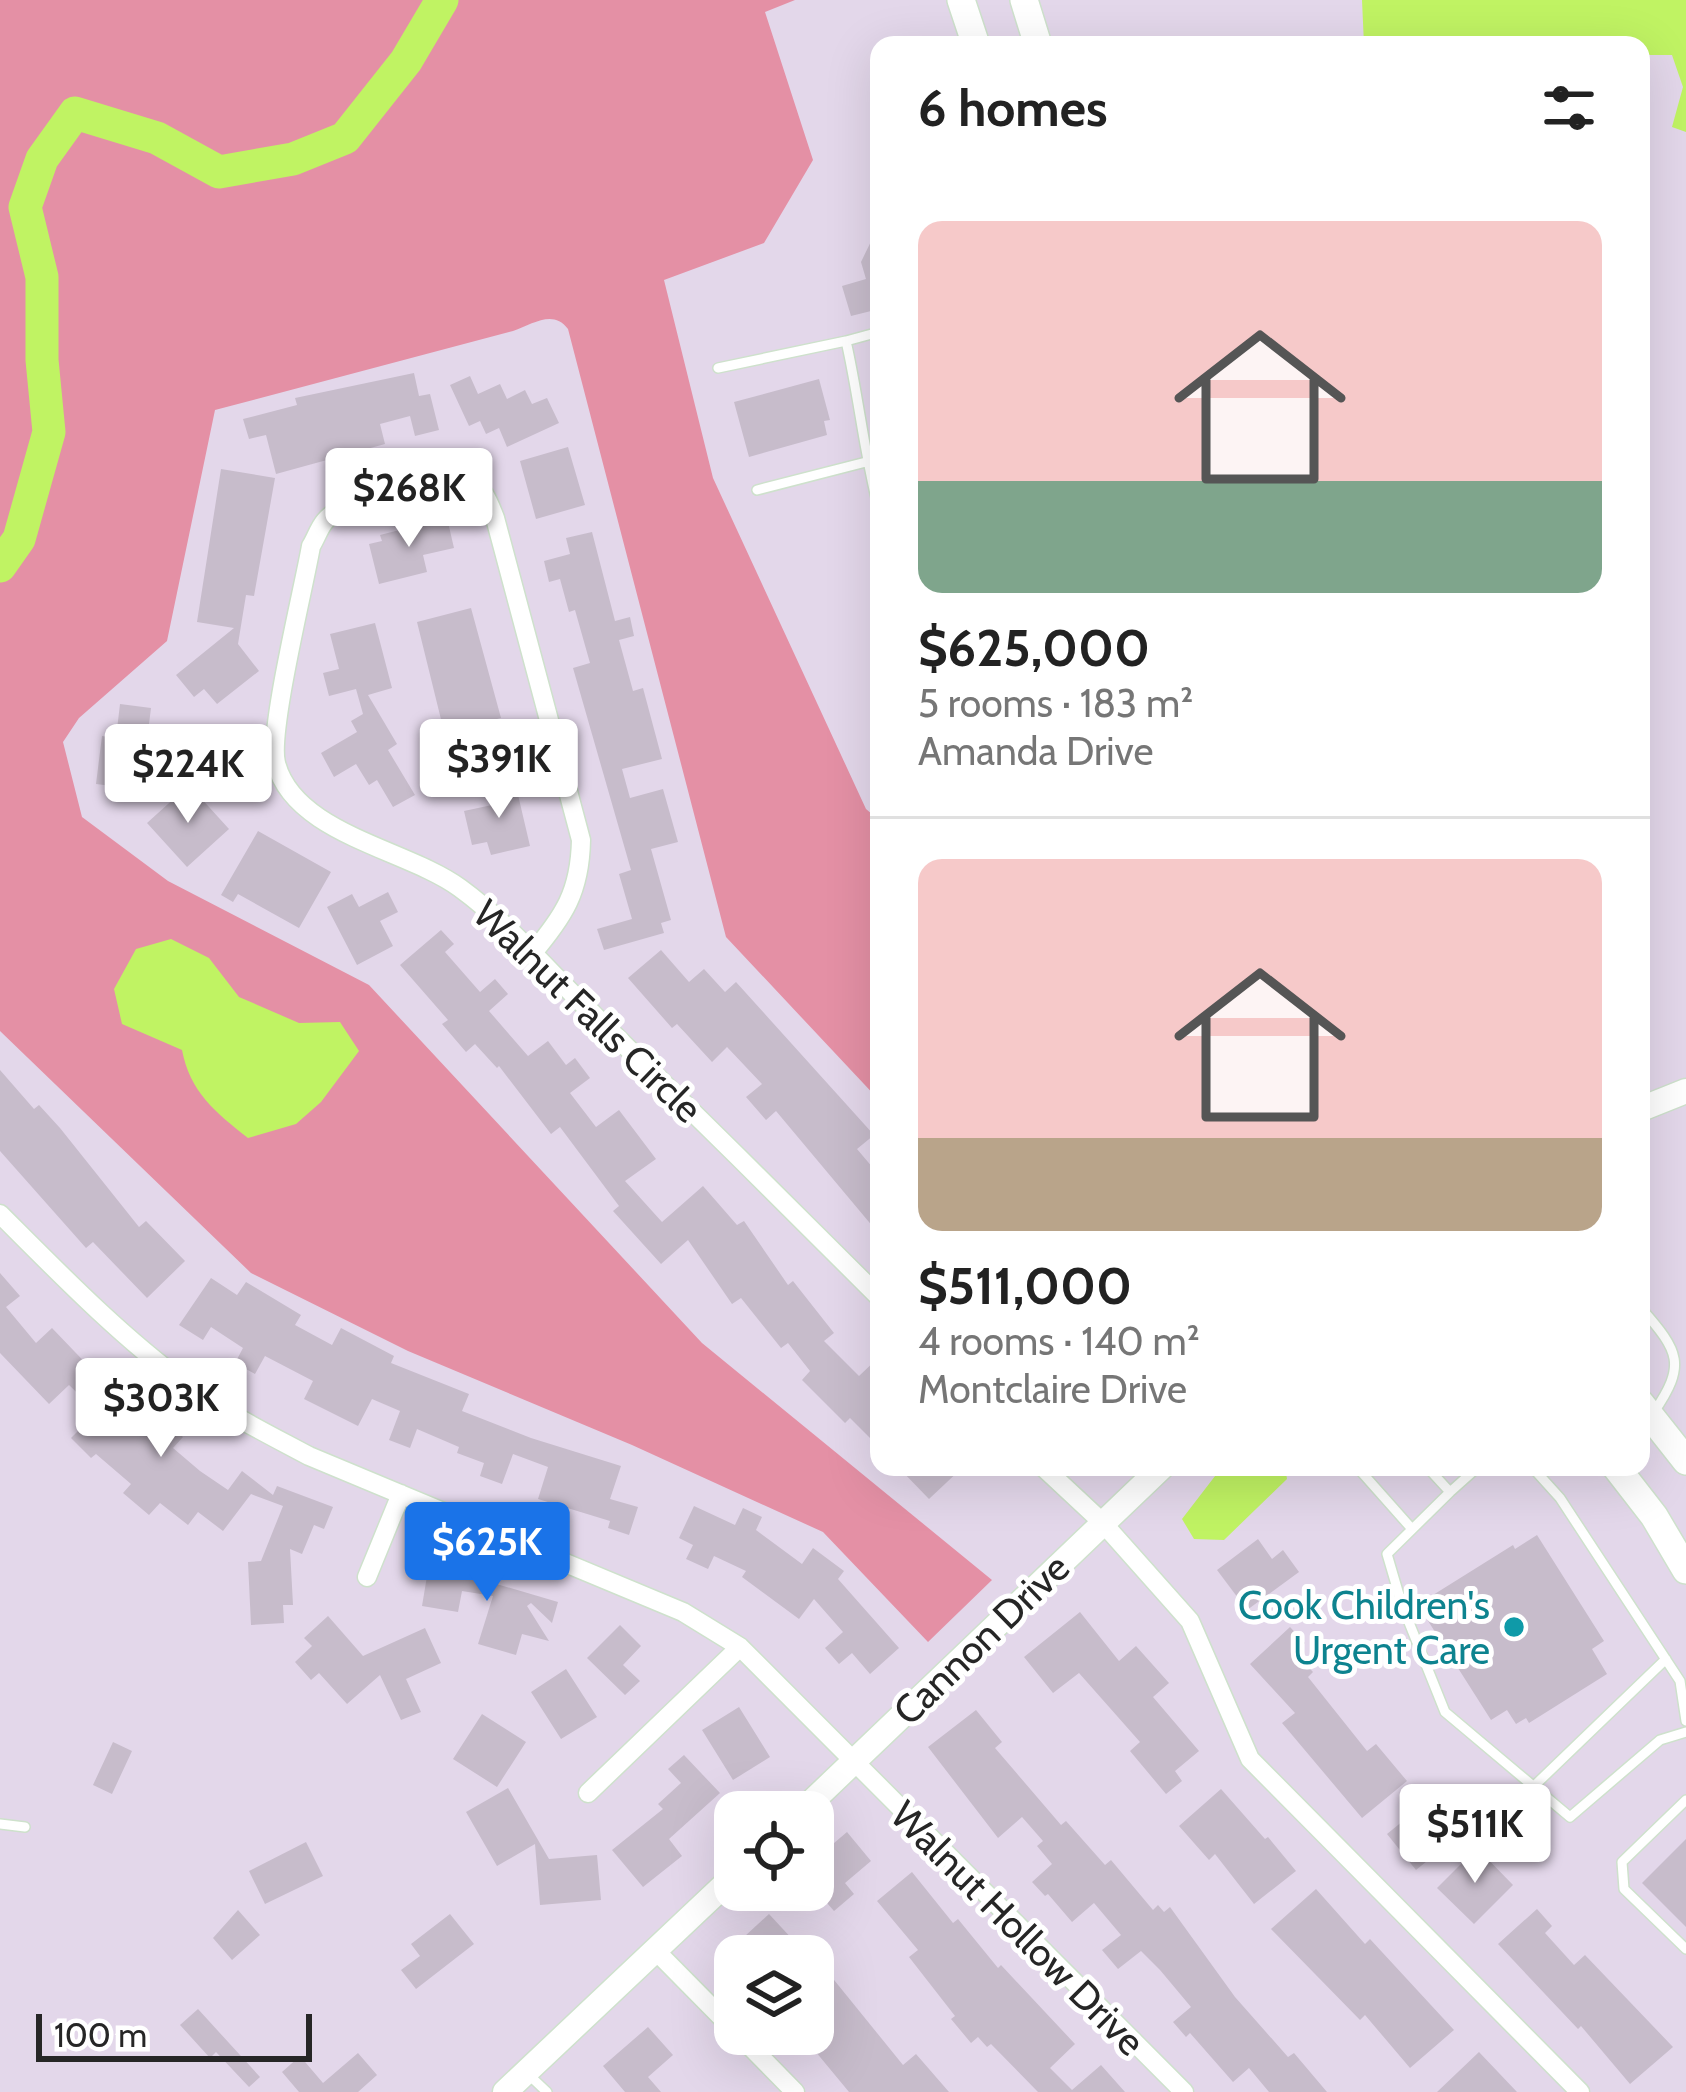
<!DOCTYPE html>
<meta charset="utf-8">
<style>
:root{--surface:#fff;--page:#f6f6f6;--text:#222;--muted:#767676;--line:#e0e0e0;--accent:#1a73e8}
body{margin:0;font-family:Cabin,sans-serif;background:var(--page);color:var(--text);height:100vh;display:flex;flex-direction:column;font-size:45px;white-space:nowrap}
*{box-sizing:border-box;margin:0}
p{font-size:39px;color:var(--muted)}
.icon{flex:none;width:66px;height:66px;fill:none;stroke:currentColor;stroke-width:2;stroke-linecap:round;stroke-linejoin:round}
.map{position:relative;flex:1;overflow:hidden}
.side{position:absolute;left:870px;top:36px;width:780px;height:1440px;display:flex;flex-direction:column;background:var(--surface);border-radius:24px;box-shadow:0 12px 48px #0002}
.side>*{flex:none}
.fabs{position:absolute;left:714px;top:1791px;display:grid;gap:24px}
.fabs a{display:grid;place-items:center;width:120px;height:120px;border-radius:24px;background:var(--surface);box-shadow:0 12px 48px #0002;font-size:60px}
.scale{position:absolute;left:36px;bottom:30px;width:276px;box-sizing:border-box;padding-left:12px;border:6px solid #262626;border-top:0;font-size:33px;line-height:42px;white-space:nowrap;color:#262626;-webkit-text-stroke:9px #fff;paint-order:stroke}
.price{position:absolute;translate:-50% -102px;padding:0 27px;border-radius:12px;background:#fff;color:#222;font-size:39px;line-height:78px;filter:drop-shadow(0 3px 6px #0008)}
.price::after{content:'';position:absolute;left:50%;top:72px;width:36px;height:27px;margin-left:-18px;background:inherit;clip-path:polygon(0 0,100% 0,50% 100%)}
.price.selected{background:var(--accent);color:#fff}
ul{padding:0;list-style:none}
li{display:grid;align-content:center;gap:24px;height:636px;padding:0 48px}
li+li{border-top:3px solid var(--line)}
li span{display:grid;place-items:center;height:372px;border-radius:24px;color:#555}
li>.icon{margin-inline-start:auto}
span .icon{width:216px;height:216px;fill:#fffc;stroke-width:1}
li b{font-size:51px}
h2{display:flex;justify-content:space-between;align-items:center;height:144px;padding:0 48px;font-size:51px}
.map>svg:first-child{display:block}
.green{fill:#e490a5}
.water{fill:#c0f363}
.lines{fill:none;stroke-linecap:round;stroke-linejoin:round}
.river{stroke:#c0f363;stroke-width:33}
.building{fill:#c7bccb}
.service-casing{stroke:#cee1cc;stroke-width:12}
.minor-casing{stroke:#cee1cc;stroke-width:21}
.tertiary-casing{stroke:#cee1cc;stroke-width:27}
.secondary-casing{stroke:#cee1cc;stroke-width:30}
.service{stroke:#fff;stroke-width:9}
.minor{stroke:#fff;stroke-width:18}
.tertiary{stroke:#fff;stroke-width:24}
.secondary{stroke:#fff;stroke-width:27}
.culture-dot{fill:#0f9aa8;stroke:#fff;stroke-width:4.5}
.labels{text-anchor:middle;stroke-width:10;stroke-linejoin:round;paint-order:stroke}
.street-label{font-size:39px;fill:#262626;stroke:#fff}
.culture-label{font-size:39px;fill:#0d838f;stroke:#fff;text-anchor:end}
</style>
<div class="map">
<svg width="1686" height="2092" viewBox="0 0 1686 2092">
<rect width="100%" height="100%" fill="#e3d7ea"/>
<path class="green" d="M0 0H795L765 12 813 160 764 243 664 280 713 478 866 809 879 820V1100L726 937 568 329C553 309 533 324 513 331L215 410 167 641 79 718 63 742 82 817 168 881 369 985 702 1343 992 1580 928 1642 823 1532 632 1445 408 1351 251 1273 0 1031Z"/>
<path class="water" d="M1362 0H1686V132L1672 127 1683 87 1672 55H1641V45H1364Z
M171 939 209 958 239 997 299 1023 340 1022 359 1051 321 1102 296 1124 248 1138C215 1112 190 1092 182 1050L122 1024 114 989 136 949Z
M1222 1467H1285L1287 1479 1224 1540 1194 1539 1182 1519Z"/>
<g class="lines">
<path class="river" d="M0 566 19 539 49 432 42 360V277L25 207 42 159 75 113 157 138 219 172 293 159 345 138 406 61 442 0"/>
</g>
<path class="building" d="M879 225V309L851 316 842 286 866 279 861 262Z
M414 373 419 396 430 394 439 430 415 436 410 416 380 424 385 444 276 474 266 435 249 439 243 419 297 405 295 398Z
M470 376 478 394 500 384 507 399 525 390 532 404 547 398 559 423 507 447 499 428 486 434 480 421 469 426 450 385Z
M819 379 830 420 824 421 827 435 749 457 734 402Z
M568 447 585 505 536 519 520 461Z
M221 469 275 478 254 596 246 595 238 644 259 671 217 704 204 689 194 697 176 675 234 628 197 622Z
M447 518 454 548 423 555 427 572 379 584 369 544 382 541 380 535Z
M592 532 615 621 630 617 634 636 619 640 633 691 643 688 662 759 622 769 630 798 663 789 678 842 651 849 671 920 661 923 664 933 604 950 597 929 632 919 619 874 631 870 573 668 590 663 575 610 569 612 560 579 549 582 544 561 570 554 566 538Z
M471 608 501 718 489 721 497 753 452 764 417 622Z
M375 623 392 688 368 695 397 744 388 750 415 795 393 807 377 780 369 785 356 764 334 777 321 753 357 732 351 721 363 714 356 689 329 696 323 673 339 669 330 634Z
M120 704 151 708 149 724 162 726 153 791 96 784 102 736 116 738Z
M515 782 530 846 491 855 487 842 472 845 464 811 492 805 488 788Z
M189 785 229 829 187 867 147 823Z
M258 831 331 872 299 928 238 894 233 902 221 895Z
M388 892 398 912 380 921 393 946 357 965 327 907 352 894 359 907Z
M441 930 454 944 445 952 480 992 495 979 508 994 489 1011 528 1056 548 1041 566 1065 575 1058 590 1078 570 1093 596 1127 619 1110 656 1159 625 1181 662 1222 703 1186 737 1225 744 1221 788 1285 793 1281 834 1333 824 1341 859 1376 879 1357V1447L850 1418 845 1423 802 1380 810 1371 788 1343 781 1348 741 1298 732 1304 688 1240 661 1264 613 1211 619 1206 560 1127 551 1134 499 1066 497 1068 475 1044 466 1052 442 1024 448 1020 400 965Z
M661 950 689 982 704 969 725 992 736 982 874 1135 857 1149 879 1175V1234L776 1111 766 1120 746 1097 762 1084 727 1047 712 1062 677 1024 672 1028 628 978Z
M0 1070 34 1109 39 1105 60 1128 139 1227 146 1221 185 1261 147 1298 93 1242 86 1248 0 1151Z
M0 1273 20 1296 6 1307 36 1343 52 1328 98 1376 102 1372 155 1423 160 1417 183 1437 173 1448 200 1471 228 1490 242 1471 273 1495 277 1486 333 1507 324 1529 314 1525 302 1554 290 1549 293 1605H283L284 1623 251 1625 248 1562 261 1561 283 1506 251 1494 223 1531 198 1512 188 1525 160 1503 149 1515 123 1493 131 1484 96 1454 91 1458 71 1438 97 1412 69 1385 49 1404 0 1353Z
M211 1278 237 1295 246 1282 301 1315 295 1325 332 1345 341 1328 394 1356 391 1363 469 1394 462 1411 531 1438 621 1466 610 1499 638 1507 629 1535 608 1528 610 1521 538 1499 548 1467 513 1454 502 1484 480 1476 484 1463 457 1453 459 1447 417 1429 410 1448 389 1440 400 1411 372 1399 358 1426 304 1399 313 1381 265 1356 255 1374 235 1363 243 1348 211 1327 203 1340 179 1325Z
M898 1467H963L929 1499Z
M694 1506 735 1525 743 1508 762 1517 756 1530 802 1564 813 1548 844 1571 838 1579 899 1648 870 1674 852 1653 839 1664 825 1648 843 1632 814 1599 799 1619 742 1577 746 1571 714 1556 708 1569 686 1559 693 1545 679 1538Z
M1537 1535 1604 1641 1592 1649 1607 1674 1529 1723 1526 1718 1516 1724 1507 1710 1491 1720 1423 1613 1439 1603 1433 1595 1513 1545 1515 1549Z
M1258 1539 1272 1559 1283 1550 1299 1572 1247 1610 1217 1570Z
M430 1558 485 1567 483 1580 558 1602 552 1623 531 1603 527 1606 549 1641 522 1634 516 1655 478 1644 493 1596 462 1591 458 1612 422 1606Z
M1080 1612 1119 1661 1136 1646 1169 1683 1153 1697 1199 1751 1175 1771 1182 1781 1166 1794 1130 1751 1140 1742 1079 1673 1053 1693 1024 1657Z
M328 1616 363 1656 425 1628 441 1663 406 1679 421 1712 401 1720 380 1675 347 1704 319 1673 311 1680 295 1662 312 1646 304 1638Z
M620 1625 641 1646 623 1665 640 1681 625 1695 587 1658Z
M1290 1627 1305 1643 1295 1653 1313 1672 1308 1677 1367 1751 1376 1744 1407 1781 1362 1818 1282 1723 1295 1713 1250 1664Z
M566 1669 597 1717 561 1739 531 1692Z
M739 1707 770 1757 733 1780 702 1730Z
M976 1710 1002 1742 995 1748 1061 1825 1066 1821 1105 1865 1111 1860 1153 1910 1158 1905 1164 1912 1170 1907 1235 1997 1288 2057 1294 2053 1327 2092H1269L1249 2068 1233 2082 1190 2033 1186 2037 1173 2022 1191 2007 1160 1970 1141 1951 1118 1969 1102 1950 1121 1935 1094 1903 1072 1922 1048 1894 1045 1896 1032 1882 1052 1864 1037 1846 1043 1841 1022 1817 998 1838 928 1747Z
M482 1714 526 1742 497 1787 453 1759Z
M113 1742 132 1751 112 1794 93 1785Z
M684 1755 720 1793 669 1839 682 1856 643 1887 612 1850 663 1809 658 1804 681 1783 668 1769Z
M508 1788 549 1859 597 1855 601 1900 540 1905 535 1844 497 1866 466 1812Z
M1221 1789 1265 1839 1268 1837 1296 1871 1254 1904 1215 1854 1209 1860 1179 1826Z
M1430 1799 1459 1835 1416 1870 1387 1834Z
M847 1832 871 1861 845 1883 854 1894 834 1911 813 1887V1861Z
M1686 1839V1927L1642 1883Z
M306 1842 323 1876 265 1904 249 1871Z
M1477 1848 1513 1885 1474 1924 1437 1888Z
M912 1872 953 1923 958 1919 998 1968 1001 1965 1075 2044 1050 2068 1072 2090 1101 2065 1125 2092H1038L991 2044 987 2047 978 2037 971 2043 951 2019 955 2016 909 1957 918 1950 877 1901Z
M1316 1889 1365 1944 1370 1939 1454 2030 1410 2068 1365 2015 1360 2020 1271 1929Z
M1537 1909 1552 1926 1545 1933 1574 1965 1585 1955 1673 2047 1630 2084 1581 2026 1578 2029 1498 1944Z
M238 1910 260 1935 232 1960 213 1938Z
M450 1914 474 1944 416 1989 401 1970 420 1956 411 1944Z
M769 1914 808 1956H739L732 1948Z
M813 1954 903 2065 916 2054 949 2092H849L801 2034H813Z
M198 2009 260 2077 249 2087 216 2052 210 2058 180 2025Z
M648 2027 673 2055 648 2077 661 2092H625L603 2066Z
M1479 2052 1517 2092H1437Z
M358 2053 377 2075 358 2092H299L282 2072 300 2056 323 2083Z"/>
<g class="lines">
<g class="service-casing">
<path id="service" d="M879 332 846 341C859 398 864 454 879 510
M718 368 846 341
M757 490 866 462
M1641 1308C1680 1352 1686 1365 1654 1412
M1357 1467 1412 1529
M1427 1467 1450 1492 1478 1467
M1532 1467 1560 1498 1680 1681 1686 1721
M1450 1492 1387 1554 1402 1605 1445 1712 1570 1817 1660 1740 1686 1732
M1533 1787 1666 1659
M1686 1800 1622 1862 1624 1889 1686 1949
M0 1824 25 1827
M529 2075 547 2092"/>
</g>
<g class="minor-casing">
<path id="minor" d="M531 955C564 916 580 892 581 840L495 518C489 503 484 487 468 480 439 466 346 496 325 521 319 528 316 538 311 546 304 587 268 732 276 763 294 834 407 849 460 888 508 923 550 973 593 1014 689 1108 784 1202 879 1297
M0 1214C60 1274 119 1335 187 1385 225 1413 268 1434 309 1456L683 1612 740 1647 1184 2092
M1043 1467 1102 1522 1190 1621 1250 1759 1580 2092
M367 1577 401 1494
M588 1793 740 1647
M656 1951 735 2031
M738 2034 795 2092"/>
</g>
<g class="tertiary-casing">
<path id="tertiary" d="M1641 1109 1686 1091
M801 1812 1162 1467
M505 2092 735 1875"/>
</g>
<g class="secondary-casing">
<path id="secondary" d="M961 0 976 45
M1024 0 1038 45
M1641 1404 1686 1461
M1616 1467 1654 1516 1686 1570"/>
</g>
<use href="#service" class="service"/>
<use href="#minor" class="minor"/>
<use href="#tertiary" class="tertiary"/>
<use href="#secondary" class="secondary"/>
</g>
<circle class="culture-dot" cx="1514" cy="1627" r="12"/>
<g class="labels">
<g class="street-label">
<text transform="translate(588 1011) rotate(44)" y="14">Walnut Falls Circle</text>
<text transform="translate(981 1639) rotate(-44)" y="14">Cannon Drive</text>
<text transform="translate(1018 1928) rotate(45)" y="14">Walnut Hollow Drive</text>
</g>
<g class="culture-label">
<text x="1490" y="1619">Cook Children's<tspan x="1490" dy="45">Urgent Care</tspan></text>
</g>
</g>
</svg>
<div class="fabs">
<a><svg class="icon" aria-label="locate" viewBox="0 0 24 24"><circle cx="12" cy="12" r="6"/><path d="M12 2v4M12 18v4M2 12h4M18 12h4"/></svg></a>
<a><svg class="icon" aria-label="layers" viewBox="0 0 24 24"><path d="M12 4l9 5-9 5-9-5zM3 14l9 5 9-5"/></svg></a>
</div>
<div class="scale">100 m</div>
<b class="price" style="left:409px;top:550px">$268K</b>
<b class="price" style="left:499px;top:821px">$391K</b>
<b class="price" style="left:188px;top:826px">$224K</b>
<b class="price" style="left:161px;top:1460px">$303K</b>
<b class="price selected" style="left:487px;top:1604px">$625K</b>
<b class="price" style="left:1475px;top:1886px">$511K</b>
<section class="side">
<h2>6 homes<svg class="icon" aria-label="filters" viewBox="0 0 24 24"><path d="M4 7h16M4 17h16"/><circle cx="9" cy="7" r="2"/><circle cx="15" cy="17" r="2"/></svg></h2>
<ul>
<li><span style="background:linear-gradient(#f6c9c9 70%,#7fa58c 0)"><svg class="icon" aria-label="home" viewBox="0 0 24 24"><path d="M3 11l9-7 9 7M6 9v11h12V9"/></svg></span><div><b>$625,000</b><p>5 rooms · 183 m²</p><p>Amanda Drive</p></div></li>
<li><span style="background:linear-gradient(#f6c9c9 75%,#b9a48a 0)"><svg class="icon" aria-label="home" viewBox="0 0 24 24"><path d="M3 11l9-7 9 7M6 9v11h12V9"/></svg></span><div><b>$511,000</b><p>4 rooms · 140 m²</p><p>Montclaire Drive</p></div></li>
</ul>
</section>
</div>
